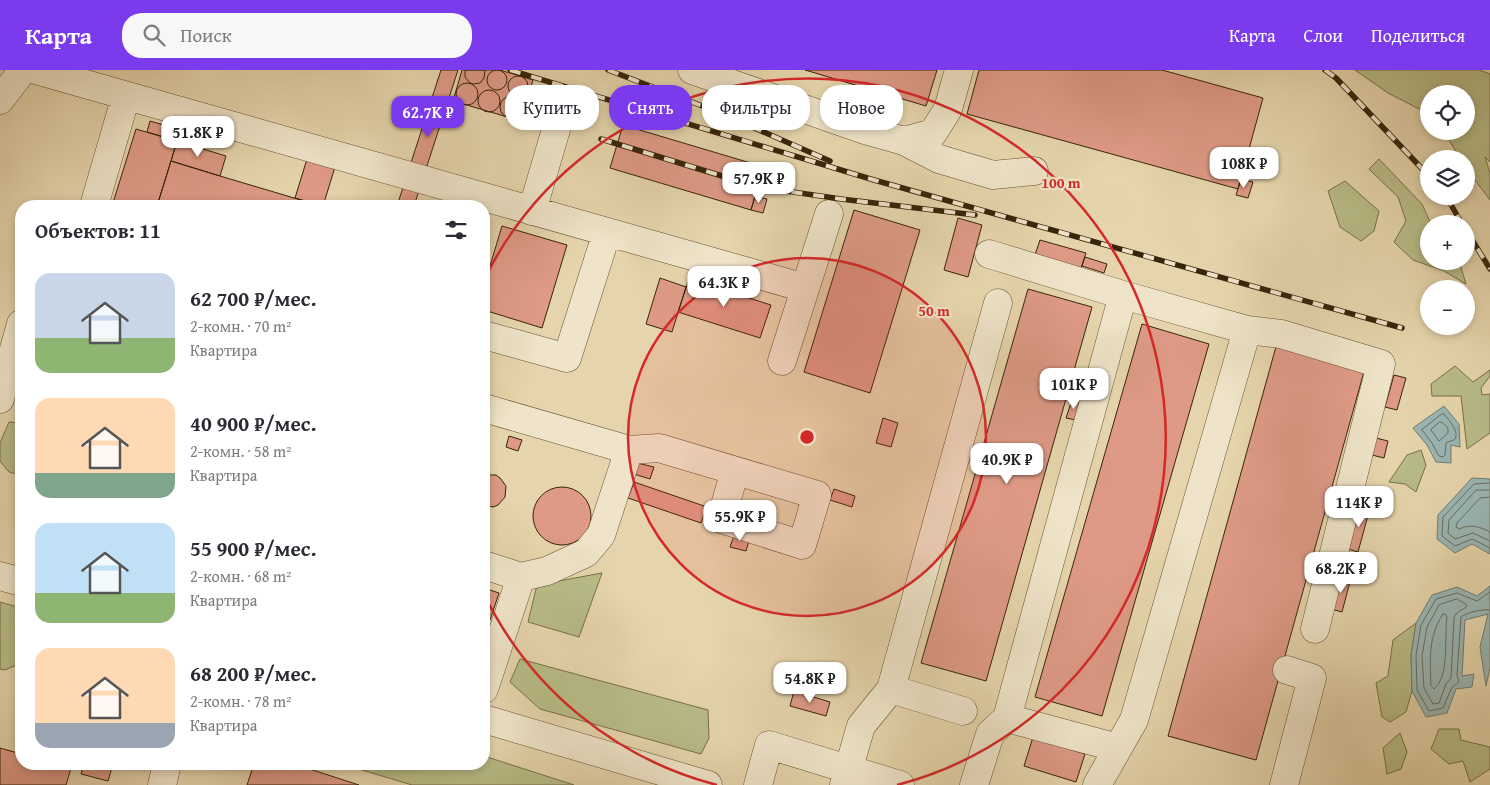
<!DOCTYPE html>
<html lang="ru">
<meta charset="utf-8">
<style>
:root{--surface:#fff;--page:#f7f7f7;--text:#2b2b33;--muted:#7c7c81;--accent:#7c3aed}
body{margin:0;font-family:"Gentium Book Plus",serif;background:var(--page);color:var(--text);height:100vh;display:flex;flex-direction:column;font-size:19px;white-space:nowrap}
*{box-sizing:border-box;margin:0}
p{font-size:16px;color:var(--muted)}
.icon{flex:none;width:28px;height:28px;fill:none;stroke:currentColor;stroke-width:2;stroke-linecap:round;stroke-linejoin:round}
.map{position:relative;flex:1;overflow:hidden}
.side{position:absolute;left:15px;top:130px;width:475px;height:570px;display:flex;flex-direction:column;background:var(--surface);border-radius:20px;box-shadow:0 2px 8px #0003}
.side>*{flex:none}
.guide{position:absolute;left:505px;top:15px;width:475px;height:45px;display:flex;gap:10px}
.buttons{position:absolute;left:1420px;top:15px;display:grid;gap:10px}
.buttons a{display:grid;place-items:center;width:55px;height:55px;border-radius:50%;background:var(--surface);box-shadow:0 2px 8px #0003;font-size:25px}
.price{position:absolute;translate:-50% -42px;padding:0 11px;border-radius:10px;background:#fff;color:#222;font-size:16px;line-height:32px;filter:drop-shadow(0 1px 2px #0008)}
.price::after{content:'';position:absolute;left:50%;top:30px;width:15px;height:11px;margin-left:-8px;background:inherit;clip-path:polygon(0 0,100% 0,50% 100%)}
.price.on{background:var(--accent);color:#fff}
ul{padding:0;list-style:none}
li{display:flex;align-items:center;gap:15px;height:125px;padding:0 20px}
li span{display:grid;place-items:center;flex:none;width:140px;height:100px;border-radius:15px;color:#555}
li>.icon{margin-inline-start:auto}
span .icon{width:60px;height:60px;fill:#fffc;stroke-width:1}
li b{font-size:21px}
h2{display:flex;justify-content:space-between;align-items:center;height:60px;padding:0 20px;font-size:21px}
.tag{padding:0 18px;border-radius:20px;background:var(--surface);box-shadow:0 2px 8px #0003;font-size:18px;line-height:45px}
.tag.on{background:var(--accent);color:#fff}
header{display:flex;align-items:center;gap:30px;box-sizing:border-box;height:70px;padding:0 25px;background:var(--accent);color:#fff}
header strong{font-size:24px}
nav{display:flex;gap:28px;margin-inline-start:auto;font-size:18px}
.search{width:350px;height:45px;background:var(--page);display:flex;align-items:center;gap:12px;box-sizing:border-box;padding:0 18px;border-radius:20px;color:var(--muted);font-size:19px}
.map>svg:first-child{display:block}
.green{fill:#b8bc87;stroke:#787048}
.water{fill:#9ab6b4;stroke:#737c70}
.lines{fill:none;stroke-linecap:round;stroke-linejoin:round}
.shore{stroke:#696d5f;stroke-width:1}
.building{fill:#de9a86;stroke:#38240a}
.minor-casing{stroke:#645032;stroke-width:29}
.minor{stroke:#efe4c9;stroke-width:28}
.rail-casing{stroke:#38240a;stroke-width:5.5}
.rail{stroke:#efe4c9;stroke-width:4;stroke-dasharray:11;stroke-linecap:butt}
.ring{fill:none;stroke:#d62828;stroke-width:2.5}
.centre{fill:#d62828;stroke:#efe4c9;stroke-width:2.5}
.ring-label{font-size:15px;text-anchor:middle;font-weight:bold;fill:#d62828;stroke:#efe4c9;stroke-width:4.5;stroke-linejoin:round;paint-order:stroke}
</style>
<header>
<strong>Карта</strong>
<div class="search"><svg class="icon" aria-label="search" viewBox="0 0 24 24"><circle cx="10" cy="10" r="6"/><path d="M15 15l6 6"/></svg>Поиск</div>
<nav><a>Карта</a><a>Слои</a><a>Поделиться</a></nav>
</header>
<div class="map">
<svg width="1490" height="715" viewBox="0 0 1490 715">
<rect width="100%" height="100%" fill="#e6d5ac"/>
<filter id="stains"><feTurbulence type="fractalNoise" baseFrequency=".004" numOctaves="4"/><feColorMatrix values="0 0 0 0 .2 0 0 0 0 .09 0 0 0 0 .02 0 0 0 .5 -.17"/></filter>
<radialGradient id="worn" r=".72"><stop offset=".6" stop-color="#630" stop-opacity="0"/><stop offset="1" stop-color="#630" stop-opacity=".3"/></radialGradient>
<path class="green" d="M1355 0H1479L1490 4V92L1485 87 1490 103V130L1466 98V89H1460L1444 61H1466V24H1429V44L1388 23Z
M1379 89 1422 134 1431 154H1429V191H1459L1466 214 1444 201 1413 190 1394 172 1406 151 1398 127 1369 99Z
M1345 111 1379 141 1374 161 1361 171 1340 157 1328 121Z
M1455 296 1473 312 1490 300V306L1481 318 1482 325 1490 324V363L1467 379 1461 326H1432L1431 314Z
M9 352 21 353V405L9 402 0 391V373Z
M1421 380 1426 395 1416 422 1405 414 1389 412 1407 385Z
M602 503 579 567 528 552 537 515Z
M0 532 21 538V593L5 600 0 599Z
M1416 553 1411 585 1412 621 1406 642 1390 652 1382 647 1376 613 1388 606 1393 570Z
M520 589 708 640 709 668 701 684 540 639 510 612Z
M1439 659H1459L1461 670 1490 677V699L1470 712 1463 691 1449 694 1431 679Z
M1400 663 1407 682 1401 699 1387 704 1383 678Z
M484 686 574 715H412L342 694H484Z"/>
<path class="water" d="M1444 336 1459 354 1460 377 1451 375V393L1436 392 1427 375 1413 358Z
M1472 408 1490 409V484L1472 474 1455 483 1437 469 1438 445Z
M1490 516V598L1486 616 1480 577 1488 544 1465 550 1462 606 1474 604 1472 617 1456 619 1447 643 1426 647 1412 621 1411 585 1416 553 1432 525 1457 517 1477 526Z"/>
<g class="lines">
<path class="shore" d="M1442 344H1444C1448 349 1461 363 1454 370 1452 371 1449 371 1446 373L1445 385 1443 387 1439 386 1432 373 1422 360Z
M1440 352 1443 353 1448 358V363L1439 371 1431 360Z
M1490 413 1474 414 1443 447 1442 466 1455 476 1472 469 1490 478
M1490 420H1476L1449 450 1448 463 1455 469 1473 463 1490 471
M1490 427 1480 428 1457 453 1456 457 1459 459C1471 454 1478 456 1490 462
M1490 522 1477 531 1457 523 1436 529 1421 555 1416 585 1417 620 1429 641 1443 638 1452 617 1459 612 1457 605 1461 547C1468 542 1482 539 1490 540
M1457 529 1466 534 1467 536C1463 541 1457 539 1454 548L1451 608 1446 614 1439 633 1433 634 1424 618 1422 586 1427 557 1439 535Z
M1443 544H1445L1447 546C1444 566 1450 606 1434 619L1431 616C1430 590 1428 566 1443 544Z"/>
</g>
<path class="building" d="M487 10a10 10 0 1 1 20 0a10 10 0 1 1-20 0Z
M441 0H458L414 136H397Z
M462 0H500L533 10 521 51 453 31Z
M465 0H485L484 8 480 13 473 14 470 13 465 7Z
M805 0H937L926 36Z
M979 0H1162L1263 28 1238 119 967 44Z
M508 16a10 10 0 1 1 20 0a10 10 0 1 1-20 0Z
M456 24a11 11 0 1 1 22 0a11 11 0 1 1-22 0Z
M478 31a11 11 0 1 1 22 0a11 11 0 1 1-22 0Z
M500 37a11 11 0 1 1 22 0a11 11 0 1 1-22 0Z
M150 51 167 56 164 67 147 62Z
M623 55 764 97 751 140 610 98Z
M136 59 177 71 171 91 157 136H112Z
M177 71 226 86 220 106 171 91Z
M307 89 335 97 323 136 295 128Z
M171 91 220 106 321 136H157Z
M1241 109 1253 112 1248 128 1236 125Z
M755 126 767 129 763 143 751 140Z
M854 140 920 160 870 323 804 302Z
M958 148 982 155 968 207 944 200Z
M502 156 567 175 542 258 484 240V216Z
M1040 170 1086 183 1081 198 1035 185Z
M1085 187 1107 194 1104 203 1082 196Z
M660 208 686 217 672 262 646 254Z
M689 209 771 235 760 268 678 242Z
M1028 219 1092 237 986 611 921 593Z
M1142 254 1209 274 1102 646 1035 627Z
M1277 273 1365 298 1256 690 1168 666Z
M1394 305 1406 308 1397 340 1385 337Z
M1072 330 1081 333 1076 350 1066 348Z
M883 348 898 353 891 377 876 373Z
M509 366 522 370 518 381 506 377Z
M1376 368 1388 371 1384 388 1372 385Z
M637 393 654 397 650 409 634 404Z
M486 405H496L500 408 506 416 505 427 498 435 493 437 484 435V406Z
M634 412 707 437 701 453 628 428Z
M533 446a29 29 0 1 1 58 0a29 29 0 1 1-58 0Z
M834 419 855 426 852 437 830 430Z
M1360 435 1370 438 1358 482 1348 479Z
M735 463 750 467 746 481 730 477Z
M1340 505 1351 508 1342 542 1331 539Z
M484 518 499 523 490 550 484 548Z
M794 621 830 632 826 646 790 636Z
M1033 667 1085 684 1076 712 1024 696Z
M0 678 21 684V694H57L71 698 66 715H0Z
M57 694H84L83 700Z
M84 694H113L108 711 81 704Z
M118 694H147L145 700Z
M254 694H294L359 715H247Z"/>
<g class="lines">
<g class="minor-casing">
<path id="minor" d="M36 0 805 218
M692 0 865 60 904 71 933 63 948 39 959 0
M0 30 23 0
M904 71 939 89 993 105 1034 101
M94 136 126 26
M532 141 562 39
M989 184 1123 225 1247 260 1281 264 1381 294 1315 559
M484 265 567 288 607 162
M782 291 829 144
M0 329 21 254
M484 338 629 380 659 378 817 425 802 475 721 449 735 401
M484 495 521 507 547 501 586 483 601 465 629 380
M0 506 21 512
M484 619 521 507
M891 619 963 641
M1007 648 1118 678
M484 649 708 715
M162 715 167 694
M758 715 769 675 900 715
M844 715 861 656 891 619 998 233
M974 715 990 664 1007 648 1123 225
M1097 715 1134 650 1247 260
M1284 715 1312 608 1287 600"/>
</g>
<use href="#minor" class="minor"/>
<g class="rail-casing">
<path id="rail" d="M510 0 874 110 1402 258
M608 0 718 42 830 91
M1325 0 1336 8 1429 106
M601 69 758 117 841 129 975 145
M1446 126 1462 154
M1466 160 1490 199"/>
</g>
<use href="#rail" class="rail"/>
</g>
<circle cx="807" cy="367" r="179" fill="#d62828" fill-opacity=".12"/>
<g class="ring">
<circle cx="807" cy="367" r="179"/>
<path d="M717 715A359 359 0 0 1 484 524M484 210A359 359 0 1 1 897 715"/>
</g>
<circle cx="807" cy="367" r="8" class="centre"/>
<g class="ring-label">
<text x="1061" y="118">100 m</text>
<text x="934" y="246">50 m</text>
</g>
<rect width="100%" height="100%" filter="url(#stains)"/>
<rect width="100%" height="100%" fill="url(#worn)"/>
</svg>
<div class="buttons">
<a><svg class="icon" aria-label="locate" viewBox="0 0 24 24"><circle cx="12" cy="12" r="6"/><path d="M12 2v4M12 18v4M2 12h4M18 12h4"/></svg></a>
<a><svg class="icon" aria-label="layers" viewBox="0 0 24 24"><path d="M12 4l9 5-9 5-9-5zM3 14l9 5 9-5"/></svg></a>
<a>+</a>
<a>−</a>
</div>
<b class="price on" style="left:428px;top:68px">62.7K ₽</b>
<b class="price" style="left:198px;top:88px">51.8K ₽</b>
<b class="price" style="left:1244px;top:119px">108K ₽</b>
<b class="price" style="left:759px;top:134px">57.9K ₽</b>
<b class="price" style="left:724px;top:238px">64.3K ₽</b>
<b class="price" style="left:1074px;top:340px">101K ₽</b>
<b class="price" style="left:1007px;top:415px">40.9K ₽</b>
<b class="price" style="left:1359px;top:458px">114K ₽</b>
<b class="price" style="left:740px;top:472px">55.9K ₽</b>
<b class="price" style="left:1341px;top:524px">68.2K ₽</b>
<b class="price" style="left:810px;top:634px">54.8K ₽</b>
<div class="guide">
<a class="tag">Купить</a>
<a class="tag on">Снять</a>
<a class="tag">Фильтры</a>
<a class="tag">Новое</a>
</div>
<section class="side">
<h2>Объектов: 11<svg class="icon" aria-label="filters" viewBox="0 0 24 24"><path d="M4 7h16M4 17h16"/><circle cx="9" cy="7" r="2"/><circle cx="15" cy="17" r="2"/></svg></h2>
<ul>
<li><span style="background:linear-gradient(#c9d6e8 65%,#8fb573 0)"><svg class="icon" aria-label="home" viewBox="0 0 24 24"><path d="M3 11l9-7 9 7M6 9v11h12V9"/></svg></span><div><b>62 700 ₽/мес.</b><p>2-комн. · 70 m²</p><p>Квартира</p></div></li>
<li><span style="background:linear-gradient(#ffd9b3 75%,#7fa58c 0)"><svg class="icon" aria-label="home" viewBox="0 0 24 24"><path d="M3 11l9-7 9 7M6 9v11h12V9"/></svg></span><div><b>40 900 ₽/мес.</b><p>2-комн. · 58 m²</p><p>Квартира</p></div></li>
<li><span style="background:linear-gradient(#bfe0f5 70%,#8fb573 0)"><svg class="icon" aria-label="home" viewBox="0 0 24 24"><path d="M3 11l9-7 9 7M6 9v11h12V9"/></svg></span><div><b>55 900 ₽/мес.</b><p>2-комн. · 68 m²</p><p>Квартира</p></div></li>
<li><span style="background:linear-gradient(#ffd9b3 75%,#9aa5b1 0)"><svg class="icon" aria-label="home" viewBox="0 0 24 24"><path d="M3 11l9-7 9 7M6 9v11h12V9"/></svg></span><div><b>68 200 ₽/мес.</b><p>2-комн. · 78 m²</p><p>Квартира</p></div></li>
</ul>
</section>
</div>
